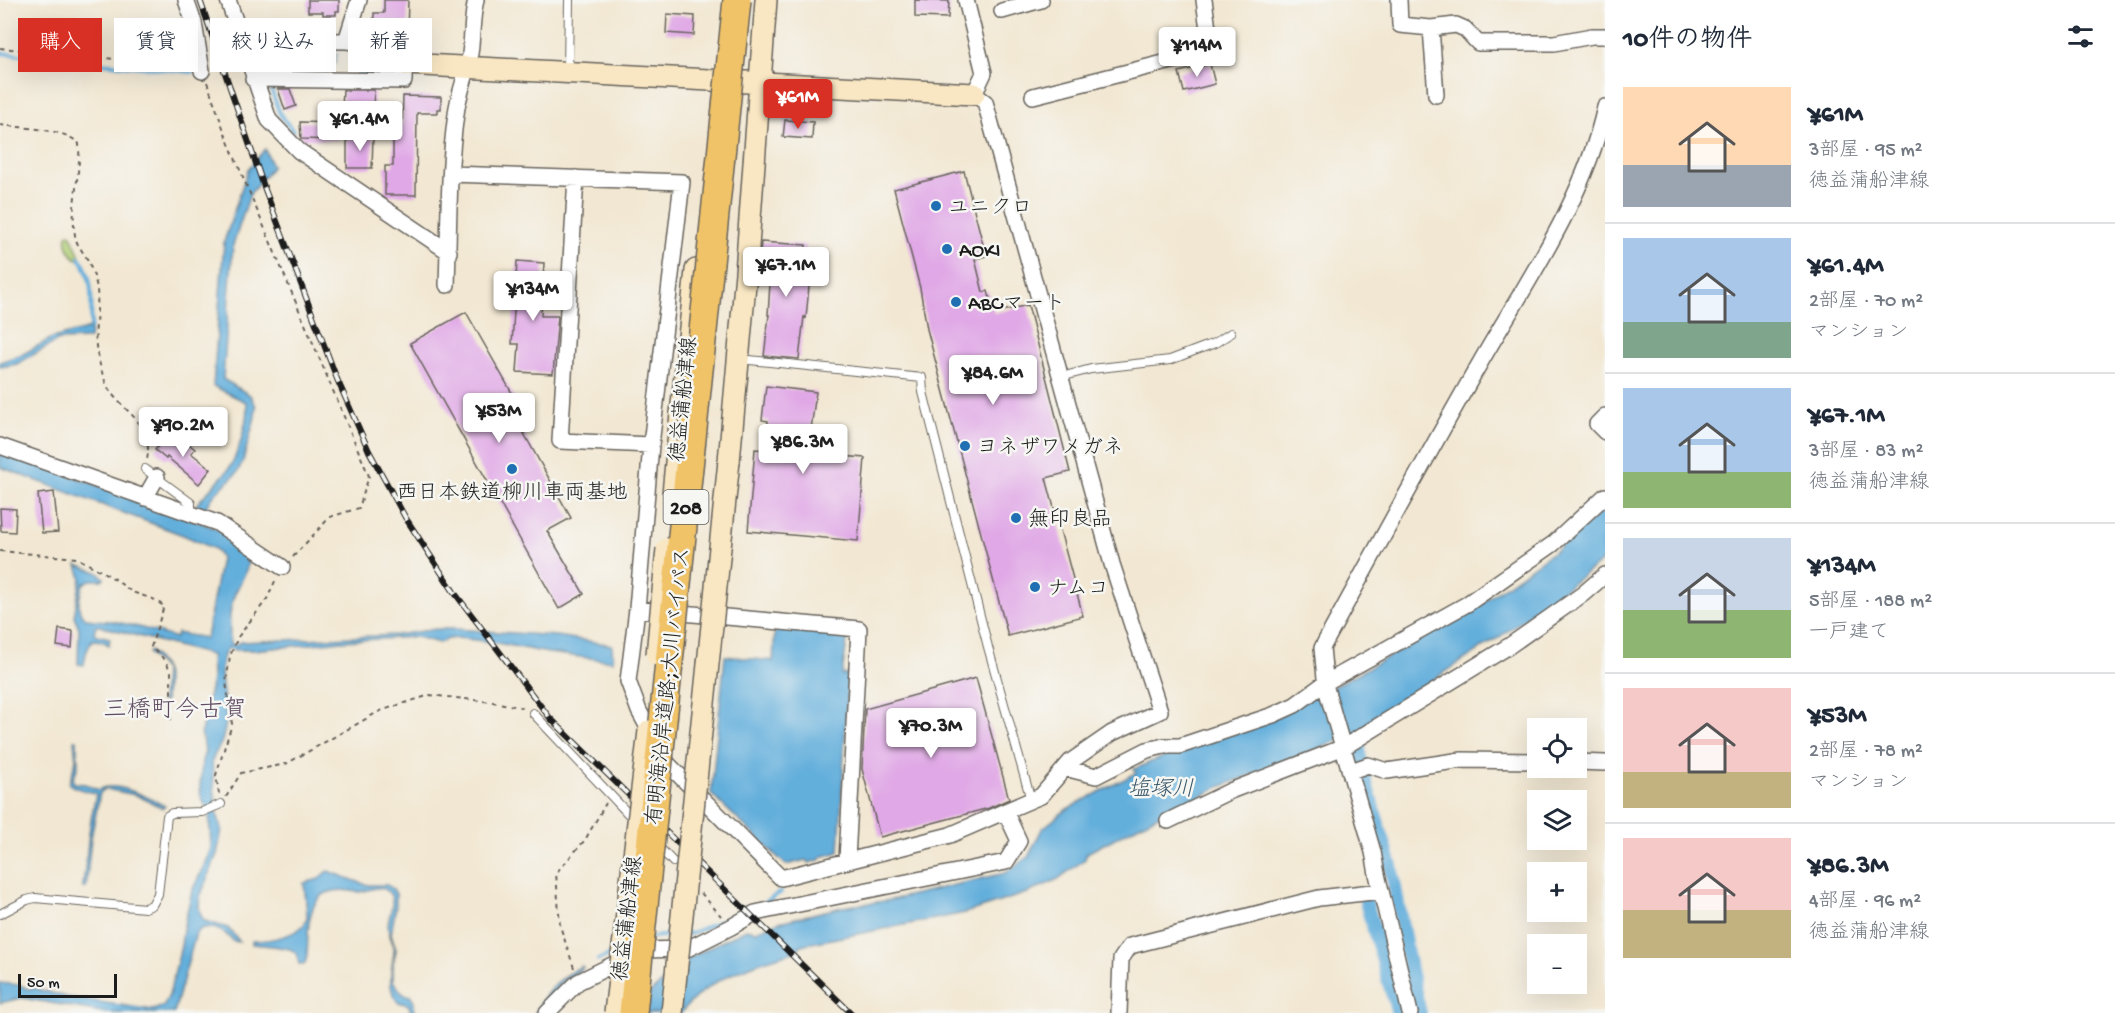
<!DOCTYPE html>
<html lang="ja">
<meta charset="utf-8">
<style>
:root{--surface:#fff;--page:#f2f2f3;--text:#1f2937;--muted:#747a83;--line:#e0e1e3;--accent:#d93025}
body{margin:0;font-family:"Gochi Hand","Klee One",sans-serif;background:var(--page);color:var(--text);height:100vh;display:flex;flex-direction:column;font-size:22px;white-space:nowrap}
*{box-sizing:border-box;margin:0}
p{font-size:20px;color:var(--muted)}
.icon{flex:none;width:33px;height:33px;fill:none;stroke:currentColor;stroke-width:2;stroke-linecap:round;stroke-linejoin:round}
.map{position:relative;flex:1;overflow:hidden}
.panel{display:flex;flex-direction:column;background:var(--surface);width:510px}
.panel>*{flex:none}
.guide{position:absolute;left:18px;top:18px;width:570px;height:54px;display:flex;gap:12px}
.controls{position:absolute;left:1527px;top:718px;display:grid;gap:12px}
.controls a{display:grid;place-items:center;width:60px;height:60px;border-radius:0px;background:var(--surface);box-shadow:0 6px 24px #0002;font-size:30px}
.scale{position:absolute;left:18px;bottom:15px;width:99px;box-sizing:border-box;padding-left:6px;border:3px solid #1c1c1c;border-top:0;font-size:16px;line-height:21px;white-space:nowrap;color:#1c1c1c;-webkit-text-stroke:4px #f6f6f2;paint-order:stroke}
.price{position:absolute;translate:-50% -51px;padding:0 14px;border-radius:6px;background:#fff;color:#222;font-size:20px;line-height:39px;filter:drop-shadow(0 2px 3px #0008)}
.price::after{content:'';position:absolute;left:50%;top:36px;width:18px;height:14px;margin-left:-9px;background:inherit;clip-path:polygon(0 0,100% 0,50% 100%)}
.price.current{background:var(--accent);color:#fff}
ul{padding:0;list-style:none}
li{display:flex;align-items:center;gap:18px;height:150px;padding:0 18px}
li+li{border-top:2px solid var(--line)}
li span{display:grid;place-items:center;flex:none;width:168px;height:120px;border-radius:0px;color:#555}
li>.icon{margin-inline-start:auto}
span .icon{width:72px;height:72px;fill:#fffc;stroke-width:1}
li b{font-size:26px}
h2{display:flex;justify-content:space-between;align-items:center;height:72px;padding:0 18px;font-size:26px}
.pill{padding:0 21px;border-radius:0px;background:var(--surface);box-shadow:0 6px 24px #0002;font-size:21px;line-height:54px}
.pill.current{background:var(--accent);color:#fff}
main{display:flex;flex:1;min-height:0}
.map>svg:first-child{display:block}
.green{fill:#aecc73;stroke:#657448;stroke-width:1.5}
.water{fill:#64afdc;stroke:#40667c;stroke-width:1.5}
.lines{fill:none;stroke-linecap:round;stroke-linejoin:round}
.stream{stroke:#64afdc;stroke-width:4}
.canal{stroke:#64afdc;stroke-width:14}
.building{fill:#e0a8e6}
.lane-casing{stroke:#67635c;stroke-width:10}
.street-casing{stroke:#67635c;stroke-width:18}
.secondary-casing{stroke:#67635c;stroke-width:24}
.path{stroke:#67635c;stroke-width:2;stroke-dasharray:4.5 4.5;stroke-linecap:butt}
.lane{stroke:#fff;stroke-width:8}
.street{stroke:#fff;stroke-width:15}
.secondary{stroke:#f9e7c3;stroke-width:21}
.rail-casing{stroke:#1c1c1c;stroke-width:6}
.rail{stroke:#f6f6f2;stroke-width:4;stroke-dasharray:11;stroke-linecap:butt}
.secondary-bridge-casing{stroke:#67635c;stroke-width:24;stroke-linecap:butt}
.highway-bridge-casing{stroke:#67635c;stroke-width:30;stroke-linecap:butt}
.secondary-bridge{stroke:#f9e7c3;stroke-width:21}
.highway-bridge{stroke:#f0c369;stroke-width:27}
.poi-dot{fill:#1f6fb2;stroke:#f6f6f2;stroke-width:2}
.labels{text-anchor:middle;stroke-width:5;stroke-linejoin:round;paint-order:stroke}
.shield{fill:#f6f6f2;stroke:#5d5d5c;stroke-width:1.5}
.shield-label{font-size:20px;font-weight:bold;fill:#1c1c1c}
.poi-label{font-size:21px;fill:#1c1c1c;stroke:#f6f6f2;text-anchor:start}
.street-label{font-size:21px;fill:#1c1c1c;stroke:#f6f6f2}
.water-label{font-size:22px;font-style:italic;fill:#395769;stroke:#f6f6f2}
.quarter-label{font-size:24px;fill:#614d63;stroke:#f6f6f2}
</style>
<main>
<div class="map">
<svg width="1605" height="1013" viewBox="0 0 1605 1013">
<rect width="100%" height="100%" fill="#f6f6f2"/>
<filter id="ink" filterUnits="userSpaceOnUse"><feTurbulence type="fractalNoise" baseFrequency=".0167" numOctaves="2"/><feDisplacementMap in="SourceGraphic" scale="12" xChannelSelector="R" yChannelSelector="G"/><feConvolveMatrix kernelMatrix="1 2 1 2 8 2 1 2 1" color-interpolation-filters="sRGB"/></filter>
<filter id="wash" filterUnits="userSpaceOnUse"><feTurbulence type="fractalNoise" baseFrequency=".008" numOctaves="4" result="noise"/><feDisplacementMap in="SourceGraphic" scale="24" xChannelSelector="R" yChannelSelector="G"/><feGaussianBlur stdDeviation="1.35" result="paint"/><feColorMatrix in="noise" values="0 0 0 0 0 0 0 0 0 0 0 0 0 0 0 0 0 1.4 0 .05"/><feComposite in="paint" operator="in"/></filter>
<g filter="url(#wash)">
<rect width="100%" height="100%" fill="#f2e7d2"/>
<path class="green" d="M70 233 80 256 77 259C69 254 65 243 67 235Z"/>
<path class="water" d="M358 48 395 52V73L392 76 357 75Z
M265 54 330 55 338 54 335 64 274 62 273 65H264Z
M265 149 272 167 250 194 233 245 223 379 250 395 256 406 255 417 243 461 237 473 215 494 204 510 196 505C206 493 218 482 228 470 237 458 250 417 246 402L213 386 224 242 248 169Z
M91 328 90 339 59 340 17 364 0 367V362L25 353 52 338Z
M0 450 215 528 247 551C252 568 240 581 234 596 228 612 230 628 230 644L237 645 240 642 396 635 436 629H456L557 636 612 645 613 661 548 653 492 642 458 638 448 639 439 643 417 637 342 641 254 650H235L228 648C215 664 224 694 226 713 227 720 224 734 222 741 219 749 214 753 212 762L216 811 222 830 217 854 200 897 199 907 201 916 205 921 228 928 240 942 233 941C225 931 207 921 196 933L174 1013H107L22 998 0 1003V983L20 985 28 989 34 988 67 997 153 1010 164 1006 169 995 181 946 183 929 192 891 207 860 211 847 209 812 201 798 200 786 202 761 205 751 201 732 212 679 211 655 100 626H96L94 632 97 635 110 638 109 645 102 641 92 640 86 653 84 665 78 664 79 628 74 616 81 578 77 565 97 572 104 578 102 580H90L83 584C81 593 75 609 83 616 89 622 104 620 111 621 134 625 154 631 176 638L177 633 206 638 221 558 215 549 183 535 0 467Z
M1605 509V559L1501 636 1350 734 1328 745 1217 788 1162 816 1160 814 1087 853 1085 859 1058 879 1030 892 965 913 801 945 797 951C754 963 709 977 681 1013H636L650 993 691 957 746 929 756 931 779 922 842 907 891 900 1005 873 1028 857 1042 829 1067 809 1136 773 1134 769 1331 688 1462 617 1557 549Z
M775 628 848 634 842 675 848 674 839 852 821 857 820 860 809 863 806 860 786 865 711 794 725 656 773 661Z
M150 651C171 672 166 674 165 702H162L164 670 148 653Z
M74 740H77L78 766 73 779 74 783 85 784 99 790C114 779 150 798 165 806L163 808 136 795 105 789 100 793 91 838 86 888H83V885L90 825 96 794C87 790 76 790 69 784L76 760Z
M328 871 361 883 369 885H387L393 889 396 894V906L391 934 396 950 393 963V981L403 994 411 996 414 1001V1013H411L409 1005 398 1002C386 989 392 968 394 953 395 943 388 936 388 926 388 915 398 899 387 891 378 883 366 893 357 892 322 885 310 899 308 934 307 944 309 956 304 965L299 964 296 953 290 949 273 946 252 944V941C265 941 305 936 307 917 307 908 305 894 304 883L319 879Z
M582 966 583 968 562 982 539 1013H535C545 992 562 976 582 966Z"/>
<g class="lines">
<path class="stream" d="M0 53 192 72
M270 87 280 114 293 131
M79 257C95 278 91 303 91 328
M759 906 781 892
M687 934 692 933 746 910
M651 937 673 935
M598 960 614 953"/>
<path class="canal" d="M1360 728 1358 738 1361 768 1391 866 1410 970 1420 1013
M1366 902 1398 1013"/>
</g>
<g id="blocks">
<path class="building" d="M308 0H339V11H336V15H323V12H308Z
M384 0H408L407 33H390V36L374 34V13H384Z
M915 0 949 1 948 18 915 17Z
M667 14 695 16 694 35 666 33Z
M1210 64 1215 84 1184 92 1179 72Z
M278 89H290L296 106 285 110Z
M343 90H374L373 109 342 108Z
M403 96 441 97V109H437V113H417L416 195H385V166H393V127H402Z
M785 120 813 122 812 139 783 137Z
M300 122 337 123V140L301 139Z
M347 136H373L372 168H347Z
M964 171 986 256 975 259 983 292 988 291 994 313 1028 305 1070 472 1046 478 1083 616 1008 636 927 329 920 288 894 189Z
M761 242 806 245 804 276H810L806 318 804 317 799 359 764 356 769 315H768L771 268 759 267Z
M517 261 544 263 541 316H558L553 374 517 372 519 344H512Z
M466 312 525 416 517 421 571 518 547 531 584 594 559 609 410 343Z
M766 386 816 392 810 437 843 440 842 456 865 458 858 541 748 531 755 449 766 450 768 421 762 420Z
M169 433 181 443 184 440 195 449 191 453 211 469 199 484 167 457 166 459 155 450Z
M54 492 58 532 42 533 38 494Z
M0 508 16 509 15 532 1 531Z
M59 629 73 631 72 648 57 646Z
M976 678 1009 799 989 808 880 837 862 769 865 709Z"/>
</g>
</g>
<g filter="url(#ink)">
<use href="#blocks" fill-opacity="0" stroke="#67635c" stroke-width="1.5"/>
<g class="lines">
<g class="lane-casing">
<path id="lane" d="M568 70 569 0
M740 359 922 378 923 392 988 647 1031 800
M1061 377 1091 369 1170 360 1215 343 1231 333
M145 469 191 503V515
M533 713 635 821
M657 845 673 862
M0 914 27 900 35 898 145 908 152 905 158 894 167 816 172 813 202 812 221 804"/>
</g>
<g class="street-casing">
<path id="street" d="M186 0 194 23 202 71
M228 0 269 120 299 151 449 252
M1399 0 1400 25 1431 28 1456 25 1465 29 1478 43H1554L1592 36H1605
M1002 11 1041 0
M1431 28 1436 95
M241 40 346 41 405 47 404 81 253 79
M346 41 359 0
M1033 96 1211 51 1204 0
M451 174 682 182 651 445 637 609 628 681 639 711 668 764 781 878 950 835 1031 800 1041 796 1070 762 1112 733 1160 711 1112 564 985 102 974 94 984 73 966 0
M576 178 560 441 651 445
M447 285C449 228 448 170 456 114 458 95 466 78 469 60 473 40 471 19 476 0
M1605 416 1597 424 1605 432
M0 446 217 523 282 567
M145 498 157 477
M637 609 859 629 847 860
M1576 762 1605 763
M1065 768 1096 776 1147 750 1164 746H1180L1273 715 1295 705 1325 683 1467 604 1553 544 1605 496
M1351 771 1368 765 1387 771 1462 760 1538 761
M1168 821 1230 791 1344 747 1509 646 1583 594 1605 575
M547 1013 578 982 642 950 687 949 731 927 755 913 1006 862 1019 841 1005 811
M1119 1013 1121 959 1130 946 1319 898 1381 891
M1410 1013 1377 874 1373 852 1326 688 1322 648C1374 553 1426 457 1480 363 1527 281 1585 199 1605 107"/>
</g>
<g class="secondary-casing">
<path id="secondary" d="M405 64 974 94
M677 452 696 270
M729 461 746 273 766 0"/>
</g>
<path class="path" d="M0 48 179 65 188 67
M207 82 227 139 369 476 359 508 330 517 292 558
M0 125C20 128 66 128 79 144 81 174 70 204 75 235 76 246 85 253 89 263 92 270 96 281 97 289 99 312 92 335 98 357 101 369 105 386 113 395 131 417 153 426 147 460
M0 551 77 558 110 576 132 592 153 599 164 606 151 647 165 660 171 672V720
M219 794 216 775 232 724 226 682 230 656 238 637 267 599 276 579
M226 797 241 773 286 764 380 711 430 695 493 702 525 708
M701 893 721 916
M574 968 560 926 556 873 585 840 606 803"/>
<use href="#lane" class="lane"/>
<use href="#street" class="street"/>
<use href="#secondary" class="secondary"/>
<g class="rail-casing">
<path id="rail" d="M200 0 264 187 337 379 369 451 405 517 454 592 550 718 851 1013"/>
</g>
<use href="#rail" class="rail"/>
<g class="secondary-bridge-casing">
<path id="secondary-bridge" d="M673 494 677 452
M657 655 667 549
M615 1013 649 731
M672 1013 729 461"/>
</g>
<g class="highway-bridge-casing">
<path id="highway-bridge" d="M633 1013 737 0"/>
</g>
<use href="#secondary-bridge" class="secondary-bridge"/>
<use href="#highway-bridge" class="highway-bridge"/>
</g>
</g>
<g class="poi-dot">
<circle cx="936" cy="206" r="6"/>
<circle cx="947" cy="249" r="6"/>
<circle cx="956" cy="302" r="6"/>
<circle cx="965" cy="446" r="6"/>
<circle cx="512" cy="469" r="6"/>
<circle cx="1016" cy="518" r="6"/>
<circle cx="1035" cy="587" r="6"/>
</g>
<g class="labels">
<rect class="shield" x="663.5" y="490" width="45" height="34" rx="4.5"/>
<g class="shield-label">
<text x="686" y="514">208</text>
</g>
<g class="poi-label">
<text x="948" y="213">ユニクロ</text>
<text x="959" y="256">AOKI</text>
<text x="968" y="309">ABCマート</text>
<text x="977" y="453">ヨネザワメガネ</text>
<text x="512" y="498" text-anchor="middle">西日本鉄道柳川車両基地</text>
<text x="1028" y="525">無印良品</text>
<text x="1047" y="594">ナムコ</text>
</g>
<g class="street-label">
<text transform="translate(682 399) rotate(-84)" y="7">徳益蒲船津線</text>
<text transform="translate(667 686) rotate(-84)" y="7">有明海沿岸道路;大川バイパス</text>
<text transform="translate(626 918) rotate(-83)" y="7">徳益蒲船津線</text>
</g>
<g class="water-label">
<text x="1161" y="795">塩塚川</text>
</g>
<g class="quarter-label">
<text x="175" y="716">三橋町今古賀</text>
</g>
</g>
</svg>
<div class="controls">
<a><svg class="icon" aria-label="locate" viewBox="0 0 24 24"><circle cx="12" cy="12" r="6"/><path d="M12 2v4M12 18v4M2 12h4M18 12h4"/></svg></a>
<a><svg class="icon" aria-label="layers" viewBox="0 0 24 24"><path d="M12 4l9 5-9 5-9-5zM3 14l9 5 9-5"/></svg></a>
<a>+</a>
<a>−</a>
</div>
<div class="scale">50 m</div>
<b class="price" style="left:1197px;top:78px">¥114M</b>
<b class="price current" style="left:798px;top:130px">¥61M</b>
<b class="price" style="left:360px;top:152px">¥61.4M</b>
<b class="price" style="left:786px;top:298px">¥67.1M</b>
<b class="price" style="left:533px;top:322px">¥134M</b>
<b class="price" style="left:993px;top:406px">¥84.6M</b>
<b class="price" style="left:499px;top:444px">¥53M</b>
<b class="price" style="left:183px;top:458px">¥90.2M</b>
<b class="price" style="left:803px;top:475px">¥86.3M</b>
<b class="price" style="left:931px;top:759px">¥70.3M</b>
<div class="guide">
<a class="pill current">購入</a>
<a class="pill">賃貸</a>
<a class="pill">絞り込み</a>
<a class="pill">新着</a>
</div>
</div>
<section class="panel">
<h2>10件の物件<svg class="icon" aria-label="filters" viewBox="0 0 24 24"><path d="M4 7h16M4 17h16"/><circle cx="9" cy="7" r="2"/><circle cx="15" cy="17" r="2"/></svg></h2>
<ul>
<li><span style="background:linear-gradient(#ffd9b3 65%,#9aa5b1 0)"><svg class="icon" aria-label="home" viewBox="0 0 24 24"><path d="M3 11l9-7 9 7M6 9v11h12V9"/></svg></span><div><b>¥61M</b><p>3部屋 · 95 m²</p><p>徳益蒲船津線</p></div></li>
<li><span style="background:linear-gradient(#a9c7e8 70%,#7fa58c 0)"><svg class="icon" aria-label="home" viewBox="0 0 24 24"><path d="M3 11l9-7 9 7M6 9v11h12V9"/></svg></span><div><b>¥61.4M</b><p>2部屋 · 70 m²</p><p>マンション</p></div></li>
<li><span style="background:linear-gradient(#a9c7e8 70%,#8fb573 0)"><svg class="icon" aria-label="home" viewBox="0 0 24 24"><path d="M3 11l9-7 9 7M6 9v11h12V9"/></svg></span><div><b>¥67.1M</b><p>3部屋 · 83 m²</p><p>徳益蒲船津線</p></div></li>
<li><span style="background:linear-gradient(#c9d6e8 60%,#8fb573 0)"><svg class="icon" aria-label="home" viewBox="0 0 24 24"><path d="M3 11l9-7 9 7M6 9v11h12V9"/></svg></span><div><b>¥134M</b><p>5部屋 · 188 m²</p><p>一戸建て</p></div></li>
<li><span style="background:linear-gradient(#f6c9c9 70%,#c2b280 0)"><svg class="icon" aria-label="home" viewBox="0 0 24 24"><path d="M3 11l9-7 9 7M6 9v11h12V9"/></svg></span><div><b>¥53M</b><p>2部屋 · 78 m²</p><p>マンション</p></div></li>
<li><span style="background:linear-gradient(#f6c9c9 60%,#c2b280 0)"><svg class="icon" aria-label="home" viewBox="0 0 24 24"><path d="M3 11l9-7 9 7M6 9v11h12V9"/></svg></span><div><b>¥86.3M</b><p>4部屋 · 96 m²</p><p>徳益蒲船津線</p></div></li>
</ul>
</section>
</main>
